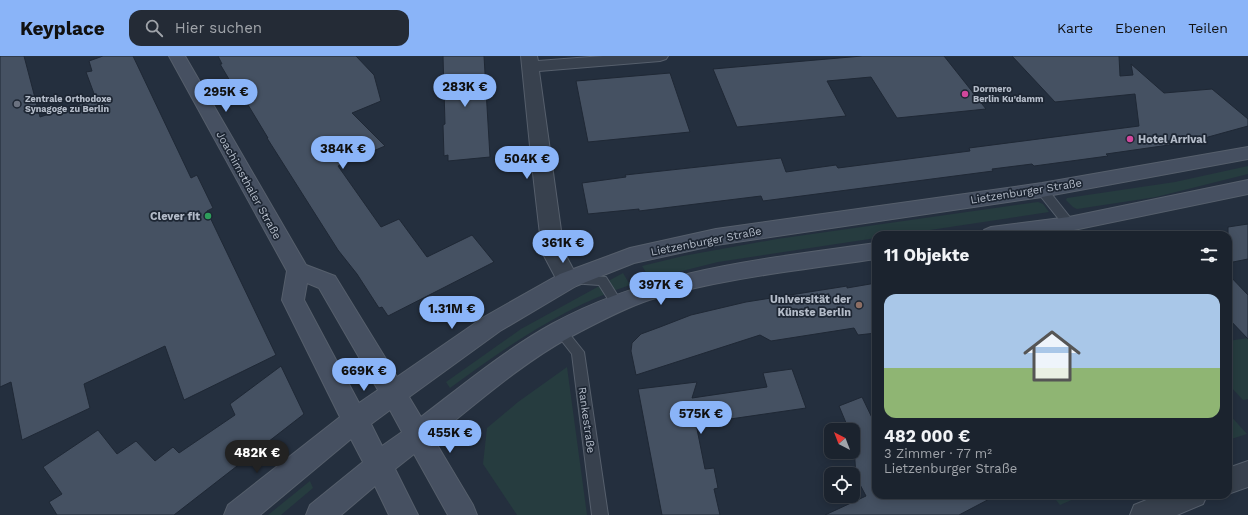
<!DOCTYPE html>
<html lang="de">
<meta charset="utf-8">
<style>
:root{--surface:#1b232e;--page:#242b36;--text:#f1f3f6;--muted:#a0a4aa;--line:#39404a;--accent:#8ab4f8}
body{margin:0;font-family:"Work Sans",sans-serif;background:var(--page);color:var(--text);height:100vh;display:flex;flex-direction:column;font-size:15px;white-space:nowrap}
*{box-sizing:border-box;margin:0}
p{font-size:13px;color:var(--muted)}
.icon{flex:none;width:22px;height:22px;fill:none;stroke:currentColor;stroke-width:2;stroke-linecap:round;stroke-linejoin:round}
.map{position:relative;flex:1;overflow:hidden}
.drawer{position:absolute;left:872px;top:175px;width:360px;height:268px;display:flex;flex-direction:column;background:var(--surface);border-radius:12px;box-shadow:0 2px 10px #0003,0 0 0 1px var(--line)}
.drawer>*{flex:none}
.needle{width:26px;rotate:318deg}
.tools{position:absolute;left:824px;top:367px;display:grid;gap:8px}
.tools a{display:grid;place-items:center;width:36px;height:36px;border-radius:8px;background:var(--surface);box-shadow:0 2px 10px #0003,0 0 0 1px var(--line);font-size:20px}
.price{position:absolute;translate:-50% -34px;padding:0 9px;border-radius:14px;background:var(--accent);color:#111;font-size:13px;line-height:26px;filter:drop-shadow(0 1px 2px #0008)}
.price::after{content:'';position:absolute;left:50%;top:24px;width:12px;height:9px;margin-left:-6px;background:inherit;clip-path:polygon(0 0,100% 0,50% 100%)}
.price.on{background:#222;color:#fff}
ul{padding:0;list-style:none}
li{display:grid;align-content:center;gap:8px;height:212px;padding:0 12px}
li+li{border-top:1px solid var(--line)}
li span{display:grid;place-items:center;height:124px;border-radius:12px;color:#555}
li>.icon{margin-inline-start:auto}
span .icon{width:72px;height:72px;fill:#fffc;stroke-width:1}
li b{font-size:17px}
h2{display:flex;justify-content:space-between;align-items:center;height:48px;padding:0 12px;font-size:17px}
header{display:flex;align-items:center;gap:24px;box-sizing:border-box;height:56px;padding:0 20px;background:var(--accent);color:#111}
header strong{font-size:19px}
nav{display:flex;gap:22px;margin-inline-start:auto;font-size:14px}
.search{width:280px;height:36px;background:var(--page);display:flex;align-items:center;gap:10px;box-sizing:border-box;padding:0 14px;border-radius:12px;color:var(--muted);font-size:15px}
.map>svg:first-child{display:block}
.green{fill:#263c3f}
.building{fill:#455162;stroke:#1f2835}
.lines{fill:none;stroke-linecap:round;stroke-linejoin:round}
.service-casing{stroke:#565f6c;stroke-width:2}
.minor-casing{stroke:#565f6c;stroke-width:2}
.secondary-casing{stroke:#565f6c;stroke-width:2}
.service{fill:#38414e;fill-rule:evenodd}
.minor{fill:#38414e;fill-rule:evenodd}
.secondary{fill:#465061;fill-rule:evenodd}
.hotel-dot{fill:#d1479c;stroke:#1d2633;stroke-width:1.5}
.worship-dot{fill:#6b7280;stroke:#1d2633;stroke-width:1.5}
.leisure-dot{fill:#2e9e5b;stroke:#1d2633;stroke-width:1.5}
.education-dot{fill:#8d6e63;stroke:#1d2633;stroke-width:1.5}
.labels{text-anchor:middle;stroke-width:3.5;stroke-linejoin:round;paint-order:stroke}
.far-poi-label{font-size:9px;font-weight:bold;fill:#b4bcc9;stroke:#1d2633;text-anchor:start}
.poi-label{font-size:11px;font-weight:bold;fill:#b4bcc9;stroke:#1d2633;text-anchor:end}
.street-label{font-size:11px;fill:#b4bcc9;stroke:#1d2633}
</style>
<header>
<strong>Keyplace</strong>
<div class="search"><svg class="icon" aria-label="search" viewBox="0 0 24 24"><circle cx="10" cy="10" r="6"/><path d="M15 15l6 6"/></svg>Hier suchen</div>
<nav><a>Karte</a><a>Ebenen</a><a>Teilen</a></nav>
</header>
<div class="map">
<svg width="1248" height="459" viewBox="0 0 1248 459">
<rect width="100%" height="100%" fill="#242f3e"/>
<path class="green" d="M1248 110V118L1156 141 1077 153 1073 151 1066 144 1067 142 1175 126Z
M1038 146 1043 148 1049 156 897 179H876V182L718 206 650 223 642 210 683 200 777 183Z
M623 217 630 229C563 251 506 291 450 332L446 326 521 273Z
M1248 282V343L1243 344 1228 328V285Z
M567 311 587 459H517L483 408 487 372 518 346Z
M1228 357 1247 378 1228 384Z
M310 425 313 432 281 459H268Z
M1052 439H1083L1060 449Z"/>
<path class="building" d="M0 0H24L40 61 96 43 86 16 92 15 89 5 103 0H133L191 122 197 119 213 152 207 155 276 299 184 344 165 290 84 328 90 352 22 384 11 326 0 331Z
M218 0H356L374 19 381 45 352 57 385 90 338 110 381 171 399 163 427 201 472 179 494 206 388 260 382 251 379 252 357 218 338 194 267 82H268L236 29 233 30 220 8H222Z
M443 0H484L490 101 448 105V99L444 100 443 69 445 68Z
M862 0H944L986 53 897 62 871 21 827 25 846 60 737 71 713 13Z
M1012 0H1119L1120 20 1133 19 1131 8 1164 37 1212 33 1248 63V70L1190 86 1106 98 1108 100 1034 110 1032 108 992 113 993 115 763 145 761 140 639 155V153L588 158 582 127 626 121 625 119 781 102 786 116 836 109 838 112 970 95 969 92 1139 70 1135 38 1055 46Z
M670 17 690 76 588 86 576 25Z
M1248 168V203L1228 207V171Z
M1228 218 1248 239V283L1228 262Z
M876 227V277L858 279 854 272 771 285 760 279 636 319 631 295 632 287 641 278 660 271 691 259 746 246 847 230V232Z
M281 310 304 358 174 459H57L49 446 62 438 43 411 98 374 117 398 136 385 155 405 173 391 179 397 235 359 230 348Z
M792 313 806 352 696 368 705 413 714 412 718 432 714 433 720 459H662L638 333 697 326 692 342 767 331 763 317Z
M862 341 876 370V439H997L959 459H825L866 440 856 421 853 374H849L839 350Z"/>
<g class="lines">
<g class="service-casing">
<path id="service" d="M1042 130 1046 131 1073 165 1075 168 1073 171H1065L1038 137 1037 134 1038 131Z
M575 219 606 221 623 248 621 251 617 253 613 251 599 229 571 227 569 224 571 221Z
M560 270 564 271 584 296 608 459H592L572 298 554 275 556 271Z"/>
</g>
<g class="minor-casing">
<path id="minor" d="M521 0H537L538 5 603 0H668L666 3 660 5 539 15 564 196 579 224 576 230 568 232 560 230 542 196 531 100Z
M1248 405V431L1228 438V412Z
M1159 439H1207L1203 448 1177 459H1130L1134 449Z"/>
</g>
<g class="secondary-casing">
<path id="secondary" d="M169 0H185L306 209 335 220 397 321 484 261 560 218 630 192 716 173 1042 127 1248 91V103L1042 141 716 189 634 207 576 230 500 275 409 341 421 361C463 329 505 294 552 268 652 213 765 203 876 187V203C800 214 723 222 649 244 622 253 595 268 570 281 522 307 476 348 433 382L473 449 477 459H448L414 398 395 413 418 459H389L375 430 341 459H306L310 449 363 406 351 383 260 459H224L228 449 340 361 282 244 287 215ZM307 227 319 232 378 334 359 347 304 244ZM390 354 402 376 382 390 371 368Z
M1248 124V138L1069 175 1043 179H981L984 174 991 171 1069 161Z"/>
</g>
<use href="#service" class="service"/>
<use href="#minor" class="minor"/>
<use href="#secondary" class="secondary"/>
</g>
<g class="hotel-dot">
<circle cx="965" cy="38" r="4"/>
<circle cx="1130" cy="83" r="4"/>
</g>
<circle class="worship-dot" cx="17" cy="48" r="4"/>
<circle class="leisure-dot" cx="208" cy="160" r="4"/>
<circle class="education-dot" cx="859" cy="249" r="4"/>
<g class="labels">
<g class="far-poi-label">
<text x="973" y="36">Dormero<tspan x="973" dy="10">Berlin Ku'damm</tspan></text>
<text x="25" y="46">Zentrale Orthodoxe<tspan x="25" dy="10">Synagoge zu Berlin</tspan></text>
</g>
<g class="poi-label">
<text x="1138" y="87" text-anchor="start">Hotel Arrival</text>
<text x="200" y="164">Clever fit</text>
<text x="851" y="247">Universität der<tspan x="851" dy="13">Künste Berlin</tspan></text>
</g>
<g class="street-label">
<text transform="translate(249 129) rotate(61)" y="4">Joachimsthaler Straße</text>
<text transform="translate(1026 135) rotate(-9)" y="4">Lietzenburger Straße</text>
<text transform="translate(706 185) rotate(-11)" y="4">Lietzenburger Straße</text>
<text transform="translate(587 364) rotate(82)" y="4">Rankestraße</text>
</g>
</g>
</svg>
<div class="tools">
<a><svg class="needle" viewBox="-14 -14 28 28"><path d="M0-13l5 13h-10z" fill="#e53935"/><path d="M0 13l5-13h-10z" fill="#a0a4aa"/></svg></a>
<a><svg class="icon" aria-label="locate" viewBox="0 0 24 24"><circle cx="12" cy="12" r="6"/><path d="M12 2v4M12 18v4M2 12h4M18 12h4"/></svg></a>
</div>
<b class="price" style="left:465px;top:52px">283K €</b>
<b class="price" style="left:226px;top:57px">295K €</b>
<b class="price" style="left:343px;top:114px">384K €</b>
<b class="price" style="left:527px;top:124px">504K €</b>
<b class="price" style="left:563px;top:208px">361K €</b>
<b class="price" style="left:661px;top:250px">397K €</b>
<b class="price" style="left:452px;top:274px">1.31M €</b>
<b class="price" style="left:364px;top:336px">669K €</b>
<b class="price" style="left:701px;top:379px">575K €</b>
<b class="price" style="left:450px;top:398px">455K €</b>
<b class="price on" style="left:257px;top:418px">482K €</b>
<section class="drawer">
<h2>11 Objekte<svg class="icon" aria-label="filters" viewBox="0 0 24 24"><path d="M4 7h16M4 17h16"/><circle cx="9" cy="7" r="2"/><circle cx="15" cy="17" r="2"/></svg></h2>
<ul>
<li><span style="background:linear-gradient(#a9c7e8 60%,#8fb573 0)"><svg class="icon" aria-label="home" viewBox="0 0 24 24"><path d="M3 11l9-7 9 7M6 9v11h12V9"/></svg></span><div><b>482 000 €</b><p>3 Zimmer · 77 m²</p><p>Lietzenburger Straße</p></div></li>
</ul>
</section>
</div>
